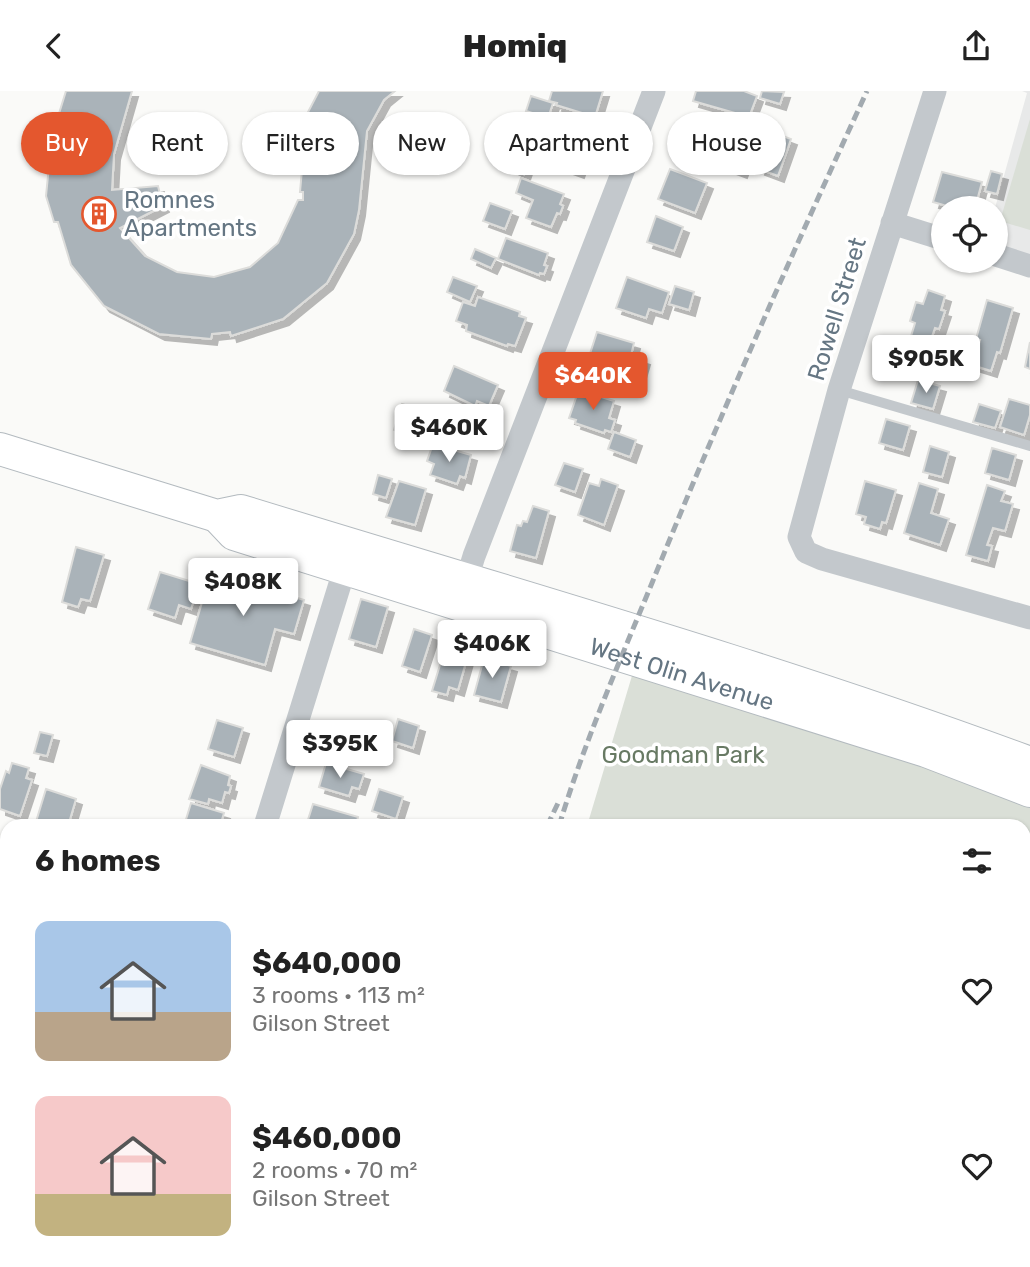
<!DOCTYPE html>
<meta charset="utf-8">
<style>
:root{--surface:#fff;--page:#f6f6f6;--text:#222;--muted:#767676;--accent:#e4572e}
body{margin:0;font-family:Rubik,sans-serif;background:var(--page);color:var(--text);height:100vh;display:flex;flex-direction:column;font-size:26px;white-space:nowrap}
*{box-sizing:border-box;margin:0}
p{font-size:23px;color:var(--muted)}
.icon{flex:none;width:38px;height:38px;fill:none;stroke:currentColor;stroke-width:2;stroke-linecap:round;stroke-linejoin:round}
.map{position:relative;flex:1;overflow:hidden}
.side{position:absolute;left:0px;top:728px;width:1031px;height:448px;display:flex;flex-direction:column;background:var(--surface);border-radius:21px 21px 0 0;box-shadow:0 2px 5px #0004}
.side>*{flex:none}
.top-card{position:absolute;left:21px;top:21px;width:989px;height:63px;display:flex;gap:14px}
.buttons{position:absolute;left:931px;top:105px;display:grid;gap:14px}
.buttons a{display:grid;place-items:center;width:77px;height:77px;border-radius:50%;background:var(--surface);box-shadow:0 2px 5px #0004;font-size:35px}
.price{position:absolute;translate:-50% -60px;padding:0 16px;border-radius:7px;background:#fff;color:#222;font-size:23px;line-height:46px;filter:drop-shadow(0 2px 4px #0008)}
.price::after{content:'';position:absolute;left:50%;top:42px;width:21px;height:16px;margin-left:-10px;background:inherit;clip-path:polygon(0 0,100% 0,50% 100%)}
.price.active{background:var(--accent);color:#fff}
ul{padding:0;list-style:none}
li{display:flex;align-items:center;gap:21px;height:175px;padding:0 35px}
li span{display:grid;place-items:center;flex:none;width:196px;height:140px;border-radius:14px;color:#555}
li>.icon{margin-inline-start:auto}
span .icon{width:84px;height:84px;fill:#fffc;stroke-width:1}
li b{font-size:30px}
h2{display:flex;justify-content:space-between;align-items:center;height:84px;padding:0 35px;font-size:30px}
.pill{padding:0 24px;border-radius:32px;background:var(--surface);box-shadow:0 2px 5px #0004;font-size:24px;line-height:63px}
.pill.active{background:var(--accent);color:#fff}
header{display:flex;justify-content:space-between;align-items:center;height:91px;padding:0 35px;background:var(--surface);font-size:32px;font-weight:800}
.map>svg:first-child{display:block}
.built{fill:#e8e9e9}
.green{fill:#dadfd7}
.building{fill:#aab3b9;stroke:#dcdcda;stroke-width:2;filter:url(#shadow)}
.lines{fill:none;stroke-linecap:round;stroke-linejoin:round}
.secondary-casing{stroke:#b3babf;stroke-width:34}
.lane{stroke:#c3c8cc;stroke-width:10}
.street{stroke:#c3c8cc;stroke-width:23}
.secondary{stroke:#fff;stroke-width:32}
.rail{stroke:#a2aab0;stroke-width:5;stroke-dasharray:10 5;stroke-linecap:butt}
.labels{text-anchor:middle;stroke-width:7;stroke-linejoin:round;paint-order:stroke}
.poi-label{font-size:24px;fill:#657683;stroke:#fff;text-anchor:start}
.street-label{font-size:24px;fill:#657683;stroke:#fff}
.park-label{font-size:24px;fill:#687a64;stroke:#fff}
</style>
<header><svg class="icon" aria-label="back" viewBox="0 0 24 24"><path d="M15 5l-7 7 7 7"/></svg>Homiq<svg class="icon" aria-label="share" viewBox="0 0 24 24"><path d="M12 15V3M7 8l5-5 5 5M5 13v7h14v-7"/></svg></header>
<div class="map">
<svg width="1030" height="1176" viewBox="0 0 1030 1176">
<defs>
<filter id="shadow"><feDropShadow dx="6" dy="6" stdDeviation="0" flood-color="#0004"/></filter>
</defs>
<rect width="100%" height="100%" fill="#fafaf8"/>
<path class="built" d="M1022 0H1030V175L996 164 995 117 1027 2Z
M7 1112V1169H260L270 1176H0V1121Z
M358 1169H415L413 1176H353Z"/>
<path class="green" d="M1030 28V139L1000 130Z
M634 578 1030 700V1176H455L458 1169H1024V735H587Z"/>
<path class="building" d="M66 0H132L114 63 112 99 158 95 163 115 120 137 145 165 177 181 214 186 250 176 278 152 298 109H303V101H300L307 23 319 0H395L384 9 367 40 359 119 354 143 327 192 283 228 231 245 230 241 212 243 211 248 159 243 104 215 71 174 58 131H54L46 105 52 45Z
M552 0H603L595 26 556 14 557 12 549 10Z
M696 0H744L757 5 749 26 693 10Z
M762 0 784 1 780 13 760 7Z
M531 5 553 12 548 27 526 20Z
M692 24 754 47 741 81 679 58Z
M538 37 588 54 578 81 545 69 547 61 532 55Z
M772 41 791 48 778 85 759 78Z
M510 49 533 57 524 83 502 72Z
M670 78 707 92 695 122 658 108Z
M991 80 1002 83 997 103 985 100Z
M942 81 982 91 975 117 963 115 954 117 933 111Z
M521 87 564 103 560 113 563 115 560 123 557 122 551 136 526 127 533 109 516 102Z
M490 112 512 120 505 138 483 130Z
M656 125 683 136 674 160 647 151Z
M506 147 548 162 544 174 547 175 544 183 540 182 539 184 498 168Z
M475 158 496 167 491 177 471 168Z
M453 186 477 195 470 211 447 201Z
M627 186 669 201 662 222 649 218 646 227 616 217Z
M675 195 694 201 689 219 669 213Z
M928 199 945 205 941 219 945 220 939 238 935 237 927 260 908 255 915 232 910 230 916 211 923 213Z
M478 206 520 221 519 225 526 227 515 255 508 253 507 255 466 240 467 234 456 230 463 211 475 215Z
M987 209 1013 217 1000 262 997 261 991 280 972 274 980 249 976 248Z
M597 241 634 252 631 264 644 268 638 288 588 269Z
M1030 251V278L1025 276Z
M454 275 498 294 489 315 477 310 475 315 444 300Z
M918 289 940 295 933 318 911 312Z
M578 301 585 303V301L614 310 609 327 615 329 611 341 605 339 604 342 575 332 576 329 569 327Z
M1009 308 1030 314V324L1024 344 1000 336Z
M402 313 428 322 419 348 394 339Z
M979 313 1001 320 995 337 973 331Z
M886 328 910 335 903 359 879 352Z
M614 341 636 349 630 366 608 358Z
M433 353 471 364 465 387 460 385 457 393 430 384 434 373 427 370Z
M930 355 949 361 942 386 923 381Z
M992 357 1016 364 1009 389 985 382Z
M564 372 583 378 575 401 555 394Z
M378 384 392 388 386 407 373 403Z
M601 388 618 394 604 434 578 424 589 392 599 395Z
M399 390 426 398 415 434 386 426Z
M865 390 896 399 886 432 882 431 880 438 864 433 866 426 856 423Z
M919 392 938 398 931 422 949 428 940 454 904 442Z
M987 394 1005 400 1001 410 1013 413 1005 440 993 437 987 454 992 455 988 470 966 464Z
M533 415 549 420 536 467 510 460 517 434 521 435 523 430 527 431Z
M76 456 104 464 90 510 81 508 78 516 62 511Z
M160 481 199 493 191 518 179 514 175 527 148 518Z
M211 481 304 509 294 543 275 538 265 574 190 552Z
M361 508 388 516 376 556 349 548Z
M414 538 432 544 420 581 402 575Z
M447 551 470 557 458 599 449 596 447 604 432 600Z
M484 567 511 575 501 611 474 604Z
M398 628 419 635 413 657 392 650Z
M217 629 243 637 234 666 208 658Z
M40 641 53 644 47 665 34 662Z
M12 672 29 677 26 687 32 689 20 725 0 718V698L6 680 9 682Z
M326 672 364 683 359 698 352 696 349 705 319 696Z
M201 674 230 685 228 694 231 695 229 702 225 701 222 712 209 708 208 713 189 708Z
M46 698 76 708 68 735 35 734Z
M379 698 403 706 396 728 372 720Z
M191 712 224 722 220 735H184Z
M313 713 358 726 356 735H306Z
M1030 952V989L1024 987V974Z
M0 953 7 959V971L4 974 0 971Z
M0 1000 7 1006V1024L0 1032Z
M101 1169H235L229 1176H96Z"/>
<g class="lines">
<g class="secondary-casing">
<g id="secondary">
<path d="M0 358 217 425 241 420C504 501 771 576 1030 672"/>
<path id="s1" d="M217 425 234 443 926 660 1030 700"/>
</g>
</g>
<path class="lane" d="M839 299 1030 355
M0 984 7 986
M0 1132 7 1139
M42 1169 51 1176
M376 1176 378 1169"/>
<path class="street" d="M935 0 839 299 799 446 806 461 822 468 1030 527
M892 132 943 148
M996 164 1030 175
M463 501 474 465 654 0
M265 735 349 464
M0 778 7 780
M0 1121 7 1112"/>
<use href="#secondary" class="secondary"/>
<path class="rail" d="M547 735 559 710
M559 735C584 652 619 572 652 492 719 326 792 163 867 0
M311 1176 316 1169
M428 1176 430 1169"/>
</g>
<defs>
<g id="building-ring" transform="scale(1.75)"><circle r="9.5" fill="#fff" stroke="#e4572e" stroke-width="1.5"/><path d="M-4-6H4V6H1V3H-1V6H-4ZM-2.5-4.3h1.7v1.8h-1.7ZM.8-4.3h1.7v1.8H.8ZM-2.5-1h1.7V.8h-1.7ZM.8-1h1.7V.8H.8Z" fill="#e4572e"/></g>
</defs>
<g fill-rule="evenodd">
<use href="#building-ring" x="99" y="123"/>
</g>
<g class="labels">
<g class="poi-label">
<text x="124" y="117">Romnes<tspan x="124" dy="28">Apartments</tspan></text>
</g>
<g class="street-label">
<text transform="translate(837 218) rotate(-73)" y="8">Rowell Street</text>
<text dy="8" stroke="none"><textPath href="#s1" startOffset="494">West Olin Avenue</textPath></text>
</g>
<g class="park-label">
<text x="683" y="672">Goodman Park</text>
</g>
</g>
</svg>
<div class="buttons">
<a><svg class="icon" aria-label="locate" viewBox="0 0 24 24"><circle cx="12" cy="12" r="6"/><path d="M12 2v4M12 18v4M2 12h4M18 12h4"/></svg></a>
</div>
<b class="price" style="left:926px;top:304px">$905K</b>
<b class="price active" style="left:593px;top:321px">$640K</b>
<b class="price" style="left:449px;top:373px">$460K</b>
<b class="price" style="left:243px;top:527px">$408K</b>
<b class="price" style="left:492px;top:589px">$406K</b>
<b class="price" style="left:340px;top:689px">$395K</b>
<div class="top-card">
<a class="pill active">Buy</a>
<a class="pill">Rent</a>
<a class="pill">Filters</a>
<a class="pill">New</a>
<a class="pill">Apartment</a>
<a class="pill">House</a>
</div>
<section class="side">
<h2>6 homes<svg class="icon" aria-label="filters" viewBox="0 0 24 24"><path d="M4 7h16M4 17h16"/><circle cx="9" cy="7" r="2"/><circle cx="15" cy="17" r="2"/></svg></h2>
<ul>
<li><span style="background:linear-gradient(#a9c7e8 65%,#b9a48a 0)"><svg class="icon" aria-label="home" viewBox="0 0 24 24"><path d="M3 11l9-7 9 7M6 9v11h12V9"/></svg></span><div><b>$640,000</b><p>3 rooms · 113 m²</p><p>Gilson Street</p></div><svg class="icon" aria-label="heart" viewBox="0 0 24 24"><path d="M12 20l-8-8c-3-5 5-10 8-4 3-6 11-1 8 4z"/></svg></li>
<li><span style="background:linear-gradient(#f6c9c9 70%,#c2b280 0)"><svg class="icon" aria-label="home" viewBox="0 0 24 24"><path d="M3 11l9-7 9 7M6 9v11h12V9"/></svg></span><div><b>$460,000</b><p>2 rooms · 70 m²</p><p>Gilson Street</p></div><svg class="icon" aria-label="heart" viewBox="0 0 24 24"><path d="M12 20l-8-8c-3-5 5-10 8-4 3-6 11-1 8 4z"/></svg></li>
</ul>
</section>
</div>
